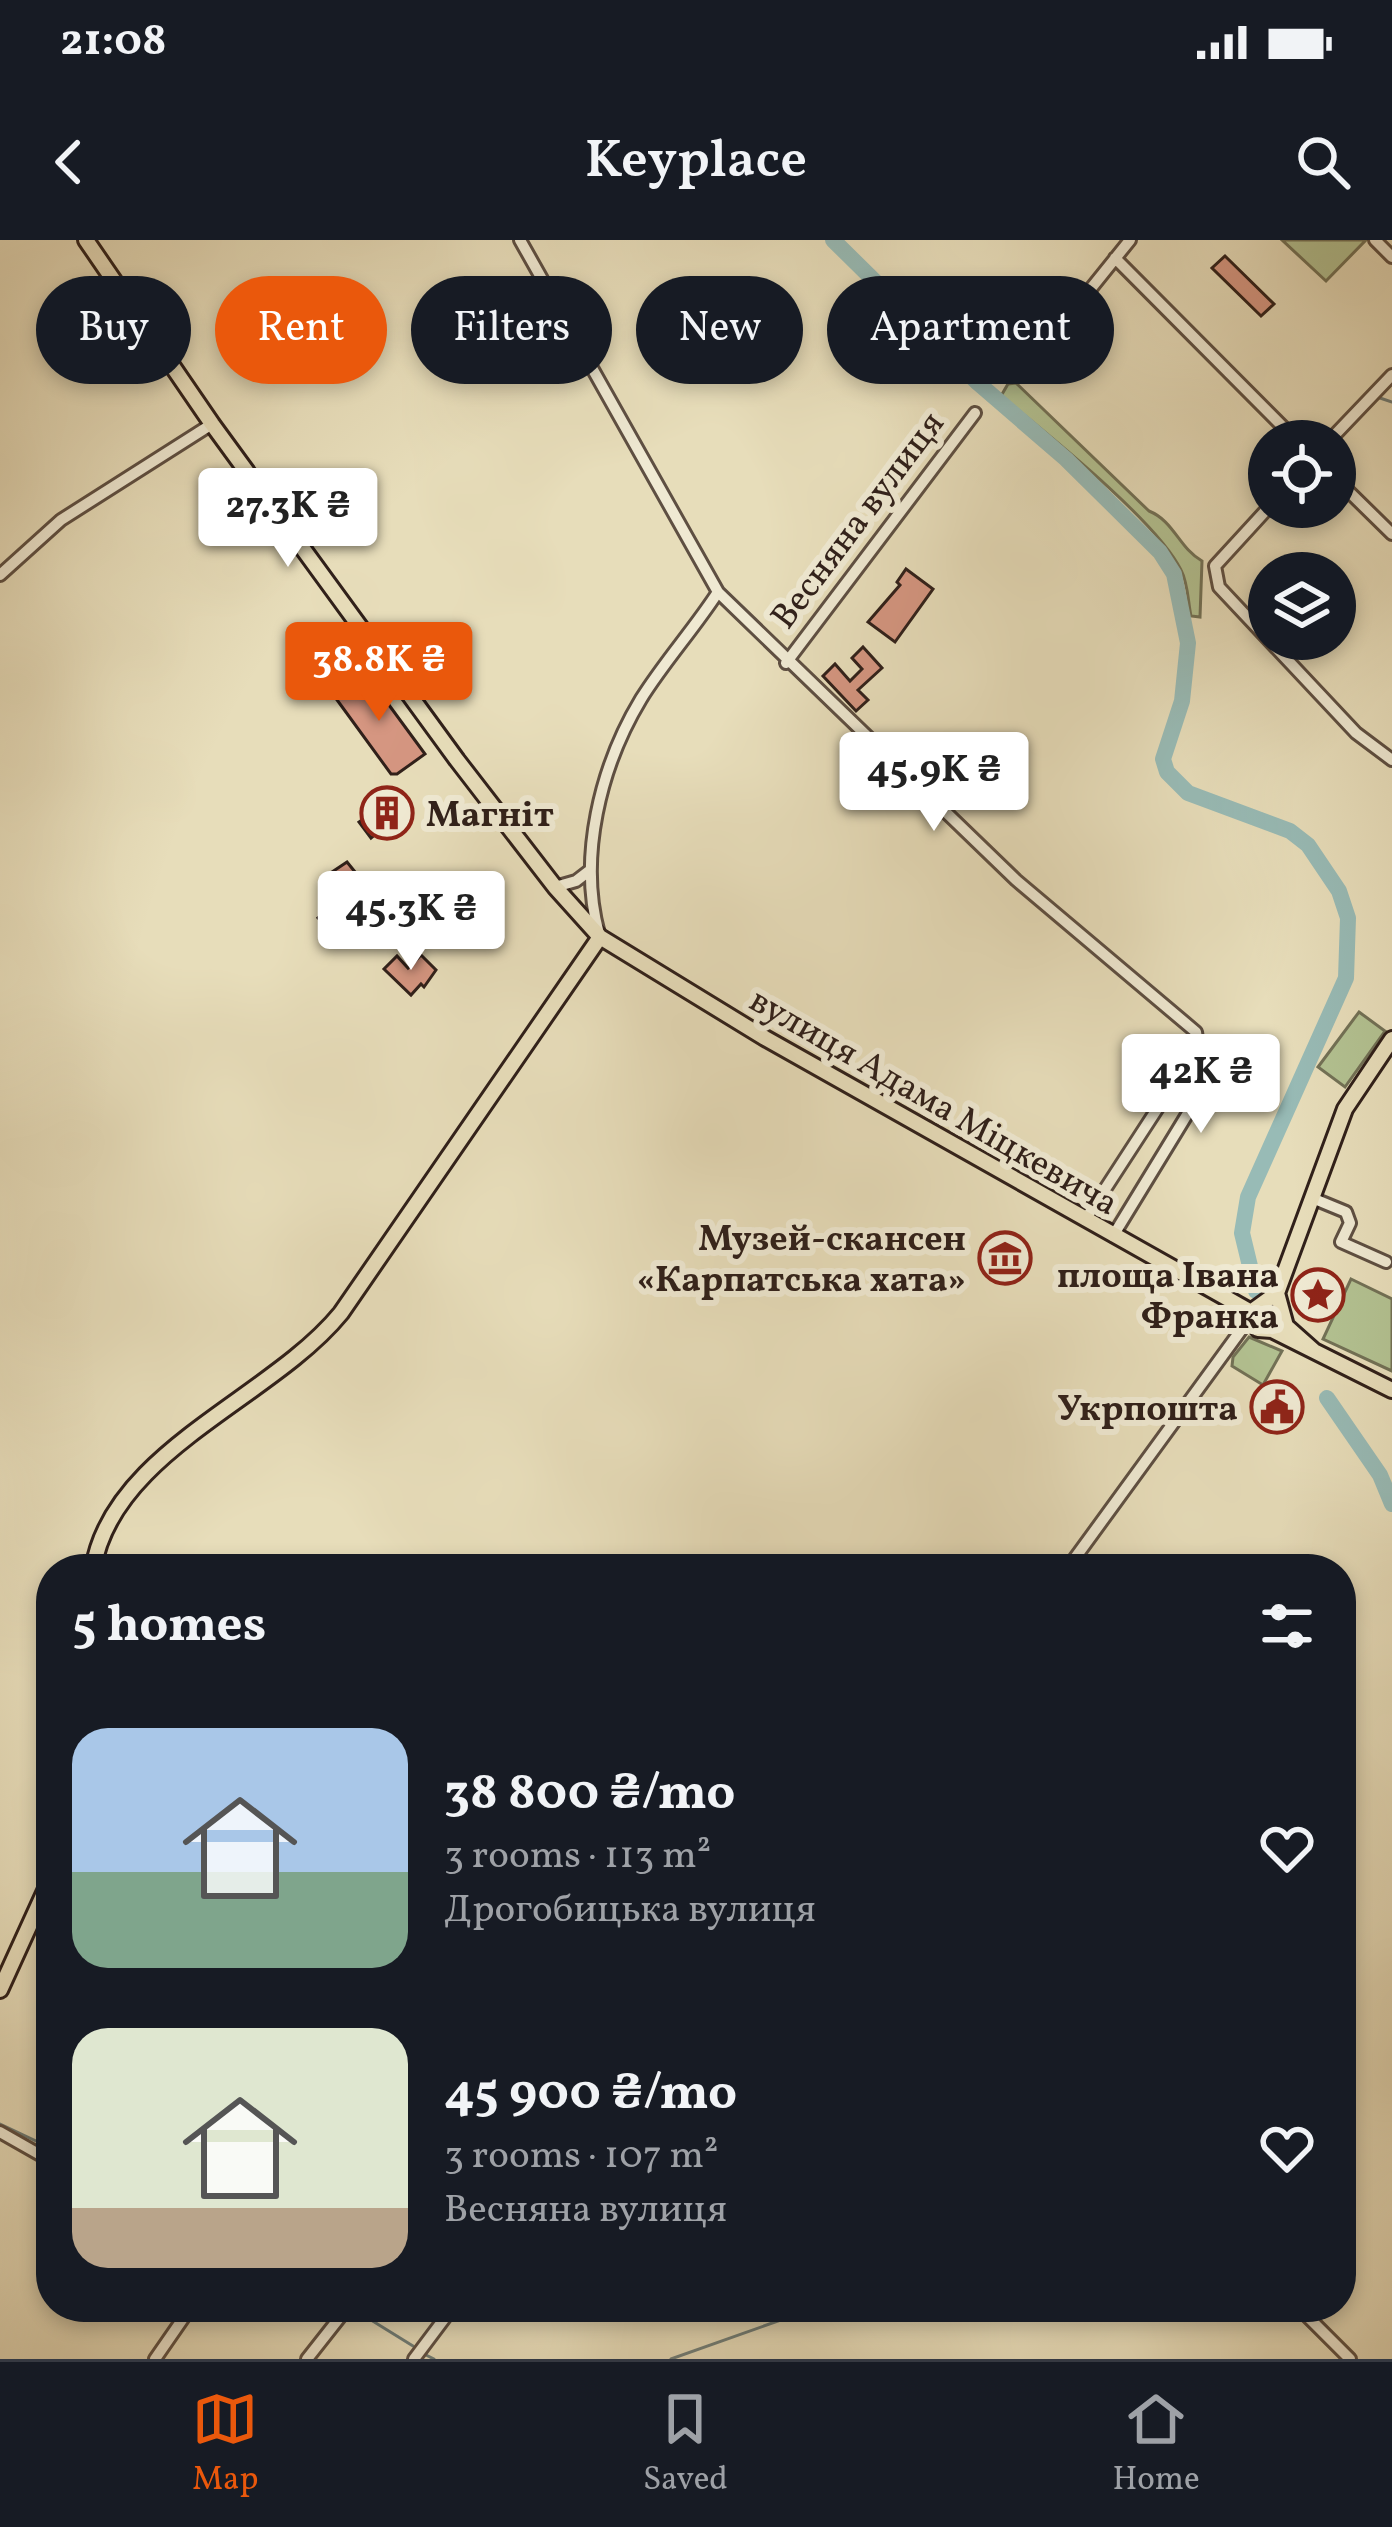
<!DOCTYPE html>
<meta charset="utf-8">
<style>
:root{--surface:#171b24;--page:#20242c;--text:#f1f3f6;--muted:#9ea1a6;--line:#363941;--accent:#ea580c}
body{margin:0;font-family:Vollkorn,serif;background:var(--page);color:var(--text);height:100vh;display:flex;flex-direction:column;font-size:45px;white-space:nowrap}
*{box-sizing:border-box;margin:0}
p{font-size:39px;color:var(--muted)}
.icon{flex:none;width:66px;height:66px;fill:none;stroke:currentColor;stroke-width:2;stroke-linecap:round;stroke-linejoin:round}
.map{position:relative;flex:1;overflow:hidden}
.side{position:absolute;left:36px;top:1314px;width:1320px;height:768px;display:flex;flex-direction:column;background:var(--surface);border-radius:48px;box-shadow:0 6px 18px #0003}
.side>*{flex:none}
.banner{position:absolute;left:36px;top:36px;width:1320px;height:108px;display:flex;gap:24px}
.controls{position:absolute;left:1248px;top:180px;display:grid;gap:24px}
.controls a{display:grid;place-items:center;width:108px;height:108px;border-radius:50%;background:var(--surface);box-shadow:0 6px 18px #0003;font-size:60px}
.price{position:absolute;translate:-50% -102px;padding:0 27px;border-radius:12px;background:#fff;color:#222;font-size:39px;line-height:78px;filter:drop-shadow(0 3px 6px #0008)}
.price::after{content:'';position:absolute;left:50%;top:72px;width:36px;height:27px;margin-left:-18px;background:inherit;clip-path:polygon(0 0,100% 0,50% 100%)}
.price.selected{background:var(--accent);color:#fff}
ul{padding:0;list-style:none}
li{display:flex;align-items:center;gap:36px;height:300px;padding:0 36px}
li span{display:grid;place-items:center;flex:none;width:336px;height:240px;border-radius:36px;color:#555}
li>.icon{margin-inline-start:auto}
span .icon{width:144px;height:144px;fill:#fffc;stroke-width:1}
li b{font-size:51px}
h2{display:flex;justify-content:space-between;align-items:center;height:144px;padding:0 36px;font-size:51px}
.tag{padding:0 42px;border-radius:54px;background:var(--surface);box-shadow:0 6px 18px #0003;font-size:42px;line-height:108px}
.tag.selected{background:var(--accent);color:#fff}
.status{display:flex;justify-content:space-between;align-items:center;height:84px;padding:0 60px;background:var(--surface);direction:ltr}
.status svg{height:33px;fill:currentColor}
header{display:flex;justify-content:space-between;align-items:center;height:156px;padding:0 36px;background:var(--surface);font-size:54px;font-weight:600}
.tab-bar{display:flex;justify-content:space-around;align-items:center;height:168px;border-top:3px solid var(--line);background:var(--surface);font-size:33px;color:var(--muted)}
.tab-bar a{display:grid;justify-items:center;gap:6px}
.tab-bar .selected{color:var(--accent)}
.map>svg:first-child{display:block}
.green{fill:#b3c292;stroke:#727156;stroke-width:3}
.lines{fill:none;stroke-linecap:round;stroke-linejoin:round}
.stream{stroke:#6e7d78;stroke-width:3}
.river{stroke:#98bbb6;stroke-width:16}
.building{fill:#d59681;stroke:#30201a;stroke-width:3}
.minor-casing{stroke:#5e4f42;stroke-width:16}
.major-casing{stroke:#30201a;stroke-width:20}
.minor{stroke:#efe9d2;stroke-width:10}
.major{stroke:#e7ddba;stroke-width:14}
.labels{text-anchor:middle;stroke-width:12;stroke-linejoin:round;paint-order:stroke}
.street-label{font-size:36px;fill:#30201a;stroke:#efe9d2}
.poi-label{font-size:36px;font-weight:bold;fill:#30201a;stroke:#efe9d2;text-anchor:end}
</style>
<div class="status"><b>21:08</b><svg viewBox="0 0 49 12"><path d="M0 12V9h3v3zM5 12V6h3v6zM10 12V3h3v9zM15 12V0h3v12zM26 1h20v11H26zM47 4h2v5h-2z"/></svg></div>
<header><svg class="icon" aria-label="back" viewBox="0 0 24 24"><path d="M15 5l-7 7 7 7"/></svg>Keyplace<svg class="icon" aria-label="search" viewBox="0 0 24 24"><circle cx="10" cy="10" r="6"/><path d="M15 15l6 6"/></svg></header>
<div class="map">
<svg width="1392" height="2119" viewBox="0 0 1392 2119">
<rect width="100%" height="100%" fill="#e7ddba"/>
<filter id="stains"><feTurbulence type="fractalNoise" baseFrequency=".00167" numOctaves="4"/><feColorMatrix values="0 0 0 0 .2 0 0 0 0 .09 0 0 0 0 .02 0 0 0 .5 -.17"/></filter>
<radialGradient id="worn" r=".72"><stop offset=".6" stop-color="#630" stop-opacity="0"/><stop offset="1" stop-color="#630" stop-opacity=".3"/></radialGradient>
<path class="green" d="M1282 0H1366L1326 41Z
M1016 143 1149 271C1174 281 1179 308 1202 321L1200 377 1191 376C1188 362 1188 343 1181 330 1156 280 1047 194 1001 156L1008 144Z
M1359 772 1385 791 1345 847 1318 827Z
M1351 1039 1392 1059V1131L1323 1099Z
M1249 1097 1282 1111 1263 1145 1232 1126 1233 1117Z"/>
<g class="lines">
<path class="stream" d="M1380 158 1392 162
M0 1884 51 1908
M350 2067 413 2106
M426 2115 434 2119
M671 2119 809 2070"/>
<path class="river" d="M833 0 978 143 1066 219 1160 312 1174 334 1188 403 1182 461 1163 519 1167 532 1188 553 1290 591 1308 605 1339 651 1348 678 1346 738 1248 957 1242 993 1256 1051
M1327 1158 1380 1235 1392 1264"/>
</g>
<path class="building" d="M1225 16 1274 64 1261 76 1212 28Z
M906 329 933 349 895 402 868 382 900 345 897 342Z
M863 407 882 428 858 450 868 460 856 471 823 436 835 424 850 441 862 429 852 418Z
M364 431 425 514 397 534H391L332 453Z
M396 555 406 568 371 598 359 582Z
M347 622 389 674 345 707 318 678 338 661 326 636Z
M421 715 436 730 424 747 421 744 411 755 384 729 397 716 408 728Z"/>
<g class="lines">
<g class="minor-casing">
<path id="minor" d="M520 0 718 352C694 389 664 422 641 459 600 527 578 618 599 694
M1375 0 1392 17
M1115 18 1297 201
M1023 133 1130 0
M1329 201 1392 135
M1335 238 1392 294
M1269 267 1215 326 1219 347 1356 493 1392 520
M0 335 61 280 212 184
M718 352 1016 640 1196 792 1198 806 1215 817 1210 837 1113 996
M786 423 975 173
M555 647 576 641 589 631
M1312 958 1346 972 1350 983 1341 1002 1386 1022
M1085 980 1198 806
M1067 1329 1252 1075
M0 1892 51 1921
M1298 2067 1350 2119
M155 2119 191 2067
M307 2119 344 2072
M414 2119 453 2067"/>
</g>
<g class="major-casing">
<path id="major" d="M86 0 212 184 457 520 555 647 600 697 765 798 1253 1073
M1277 1053 1255 1069 1252 1080 1258 1089 1272 1090 1392 1150
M1313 1110 1286 1086 1277 1053 1345 869 1392 799
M93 1329C112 1211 271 1159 341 1073L600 697
M0 1750 51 1638"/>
</g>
<use href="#minor" class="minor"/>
<use href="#major" class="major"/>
</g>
<defs>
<g id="building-ring" transform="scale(2.7)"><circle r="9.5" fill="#efe9d2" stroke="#8f2418" stroke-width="1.5"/><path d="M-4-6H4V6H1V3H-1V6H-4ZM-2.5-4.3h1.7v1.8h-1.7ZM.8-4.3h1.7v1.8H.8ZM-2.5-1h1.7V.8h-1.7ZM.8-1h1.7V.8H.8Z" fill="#8f2418"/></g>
<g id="museum-ring" transform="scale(2.7)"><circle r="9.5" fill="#efe9d2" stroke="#8f2418" stroke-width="1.5"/><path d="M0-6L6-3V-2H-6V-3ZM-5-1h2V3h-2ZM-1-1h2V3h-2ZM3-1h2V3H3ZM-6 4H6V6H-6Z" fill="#8f2418"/></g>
<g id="sight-ring" transform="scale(2.7)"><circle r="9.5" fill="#efe9d2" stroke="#8f2418" stroke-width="1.5"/><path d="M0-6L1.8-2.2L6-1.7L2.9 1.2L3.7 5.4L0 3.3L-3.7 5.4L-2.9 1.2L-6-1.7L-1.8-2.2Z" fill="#8f2418"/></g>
<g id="civic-ring" transform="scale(2.7)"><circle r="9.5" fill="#efe9d2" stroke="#8f2418" stroke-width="1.5"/><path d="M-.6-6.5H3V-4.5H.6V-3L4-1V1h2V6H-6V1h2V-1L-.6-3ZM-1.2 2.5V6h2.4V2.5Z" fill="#8f2418"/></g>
</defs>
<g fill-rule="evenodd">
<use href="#building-ring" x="387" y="573"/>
<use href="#museum-ring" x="1005" y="1018"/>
<use href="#sight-ring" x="1318" y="1055"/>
<use href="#civic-ring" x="1277" y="1167"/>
</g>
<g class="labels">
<g class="street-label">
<text transform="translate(856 279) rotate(-53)" y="13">Весняна вулиця</text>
<text transform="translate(935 860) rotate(30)" y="13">вулиця Адама Міцкевича</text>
</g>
<g class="poi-label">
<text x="426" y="586" text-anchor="start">Магніт</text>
<text x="966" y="1010">Музей-скансен<tspan x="966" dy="41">«Карпатська хата»</tspan></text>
<text x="1279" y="1047">площа Івана<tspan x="1279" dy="41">Франка</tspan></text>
<text x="1238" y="1180">Укрпошта</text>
</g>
</g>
<rect width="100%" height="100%" filter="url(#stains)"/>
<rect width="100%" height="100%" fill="url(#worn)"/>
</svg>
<div class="controls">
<a><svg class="icon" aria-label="locate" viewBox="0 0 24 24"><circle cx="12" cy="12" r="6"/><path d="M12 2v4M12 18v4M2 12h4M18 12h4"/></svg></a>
<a><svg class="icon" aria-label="layers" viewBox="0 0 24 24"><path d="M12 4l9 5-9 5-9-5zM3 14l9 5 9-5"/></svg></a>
</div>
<b class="price" style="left:288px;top:330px">27.3K ₴</b>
<b class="price selected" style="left:379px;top:484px">38.8K ₴</b>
<b class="price" style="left:934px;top:594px">45.9K ₴</b>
<b class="price" style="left:411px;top:733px">45.3K ₴</b>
<b class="price" style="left:1201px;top:896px">42K ₴</b>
<div class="banner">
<a class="tag">Buy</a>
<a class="tag selected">Rent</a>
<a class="tag">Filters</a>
<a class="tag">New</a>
<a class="tag">Apartment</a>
</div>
<section class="side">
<h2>5 homes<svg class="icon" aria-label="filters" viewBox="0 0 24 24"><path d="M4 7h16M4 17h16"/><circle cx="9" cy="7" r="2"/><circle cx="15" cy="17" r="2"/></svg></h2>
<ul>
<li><span style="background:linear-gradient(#a9c7e8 60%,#7fa58c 0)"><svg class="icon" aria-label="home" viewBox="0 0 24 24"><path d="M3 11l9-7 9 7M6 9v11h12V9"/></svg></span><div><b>38 800 ₴/mo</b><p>3 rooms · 113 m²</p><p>Дрогобицька вулиця</p></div><svg class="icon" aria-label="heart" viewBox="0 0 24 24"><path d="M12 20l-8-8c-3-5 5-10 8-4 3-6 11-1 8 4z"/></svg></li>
<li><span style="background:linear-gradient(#dfe7d0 75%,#b9a48a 0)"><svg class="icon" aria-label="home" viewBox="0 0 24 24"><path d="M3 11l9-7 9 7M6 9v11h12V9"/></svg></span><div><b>45 900 ₴/mo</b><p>3 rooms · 107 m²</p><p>Весняна вулиця</p></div><svg class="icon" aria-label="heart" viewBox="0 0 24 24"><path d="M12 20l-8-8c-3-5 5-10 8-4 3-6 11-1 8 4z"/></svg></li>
</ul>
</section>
</div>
<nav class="tab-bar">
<a class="selected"><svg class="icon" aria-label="map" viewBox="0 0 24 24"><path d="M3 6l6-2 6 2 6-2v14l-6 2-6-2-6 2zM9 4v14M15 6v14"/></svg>Map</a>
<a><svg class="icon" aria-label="saved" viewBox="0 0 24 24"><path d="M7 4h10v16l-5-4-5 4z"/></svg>Saved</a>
<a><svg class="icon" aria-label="home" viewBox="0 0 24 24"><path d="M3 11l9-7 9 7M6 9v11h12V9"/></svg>Home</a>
</nav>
